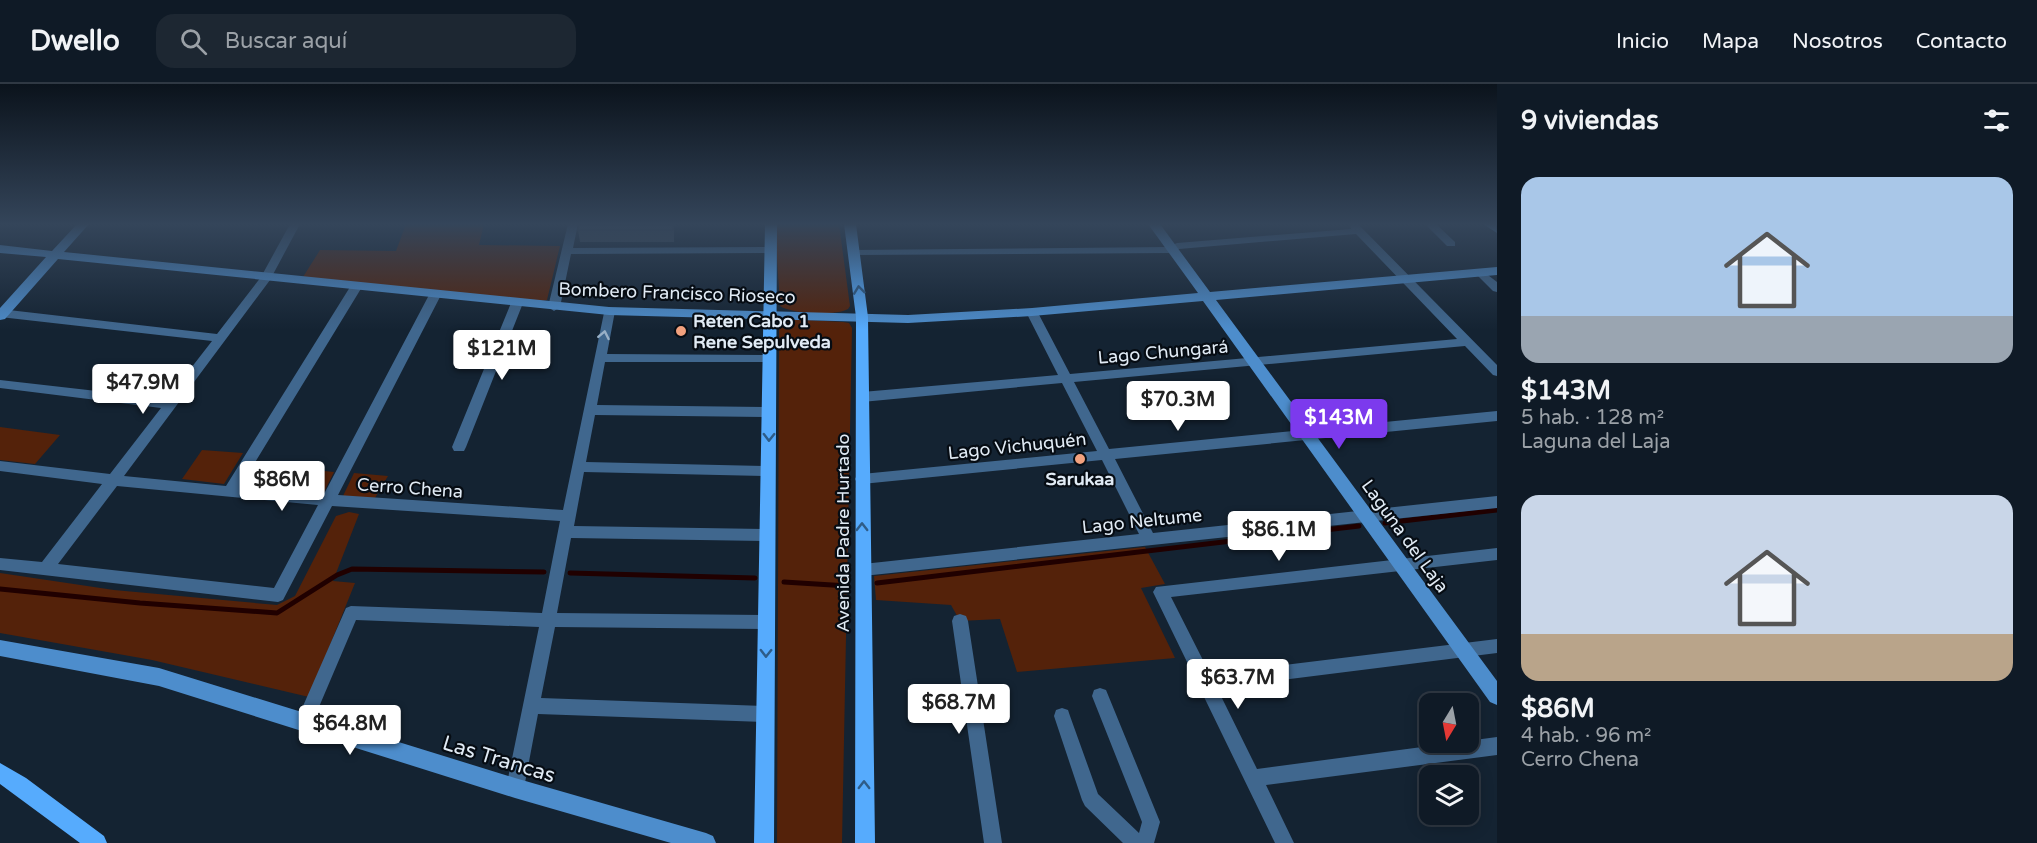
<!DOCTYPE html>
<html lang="es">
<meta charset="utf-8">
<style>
:root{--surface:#0f1a26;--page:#1d2732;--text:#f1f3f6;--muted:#9ba1a7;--line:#2f3843;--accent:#7c3aed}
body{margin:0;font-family:"Varela Round",sans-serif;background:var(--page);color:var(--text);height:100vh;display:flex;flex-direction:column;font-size:22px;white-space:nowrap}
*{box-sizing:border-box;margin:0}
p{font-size:20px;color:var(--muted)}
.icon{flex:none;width:33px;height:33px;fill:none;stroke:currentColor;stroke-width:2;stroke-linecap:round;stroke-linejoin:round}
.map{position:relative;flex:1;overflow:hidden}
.panel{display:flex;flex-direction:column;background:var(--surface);width:540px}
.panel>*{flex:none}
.needle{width:39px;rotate:190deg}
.tools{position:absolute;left:1419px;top:609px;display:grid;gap:12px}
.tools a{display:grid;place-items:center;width:60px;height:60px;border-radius:12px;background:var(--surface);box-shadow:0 3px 15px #0003,0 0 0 2px var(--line);font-size:30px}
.price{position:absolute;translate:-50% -51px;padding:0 14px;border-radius:6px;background:#fff;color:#222;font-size:20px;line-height:39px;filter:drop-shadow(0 2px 3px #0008)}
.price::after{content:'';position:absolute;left:50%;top:36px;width:18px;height:14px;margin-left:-9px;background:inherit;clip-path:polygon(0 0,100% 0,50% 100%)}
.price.on{background:var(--accent);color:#fff}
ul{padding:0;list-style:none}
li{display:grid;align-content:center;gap:12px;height:318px;padding:0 24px}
li span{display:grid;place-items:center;height:186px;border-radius:18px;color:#555}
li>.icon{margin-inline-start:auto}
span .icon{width:108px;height:108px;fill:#fffc;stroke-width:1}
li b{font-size:26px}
h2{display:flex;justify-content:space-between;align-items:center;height:72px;padding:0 24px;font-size:26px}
header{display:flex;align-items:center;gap:36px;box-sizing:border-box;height:84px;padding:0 30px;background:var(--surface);border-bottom:2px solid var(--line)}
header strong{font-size:28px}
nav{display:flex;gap:33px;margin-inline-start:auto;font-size:21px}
.search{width:420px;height:54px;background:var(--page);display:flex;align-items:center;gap:15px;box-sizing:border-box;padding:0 21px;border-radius:18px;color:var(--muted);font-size:22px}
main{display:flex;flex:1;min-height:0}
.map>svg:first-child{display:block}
.green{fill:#54220a}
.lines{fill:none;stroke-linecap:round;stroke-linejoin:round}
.stream{stroke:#200000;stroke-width:5}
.street{fill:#40678e;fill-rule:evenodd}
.secondary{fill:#4d8dcc;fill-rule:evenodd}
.primary{fill:#56abfd;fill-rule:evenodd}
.wall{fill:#3d4b59}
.building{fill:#475768;stroke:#323d49;stroke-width:1.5}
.oneway{stroke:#2e5c88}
.oneway2{stroke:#99b0c7}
.poi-dot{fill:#f2a17e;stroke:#060c13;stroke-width:2}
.labels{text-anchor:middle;stroke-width:4.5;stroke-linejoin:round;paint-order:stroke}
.street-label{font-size:18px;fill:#e1ebf5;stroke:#060c13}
.poi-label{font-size:18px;font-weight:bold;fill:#e1ebf5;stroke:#060c13;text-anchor:start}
.near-street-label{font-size:21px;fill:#e1ebf5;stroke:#060c13}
</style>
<header>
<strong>Dwello</strong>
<div class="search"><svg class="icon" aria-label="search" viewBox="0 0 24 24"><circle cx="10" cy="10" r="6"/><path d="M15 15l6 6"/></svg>Buscar aquí</div>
<nav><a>Inicio</a><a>Mapa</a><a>Nosotros</a><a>Contacto</a></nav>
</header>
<main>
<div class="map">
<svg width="1497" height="759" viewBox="0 0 1497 759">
<rect width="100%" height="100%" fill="#142332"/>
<path class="green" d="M406 140H484L479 161 560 162 547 216 542 217 303 193 320 166 396 167Z
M775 140H839L850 222 848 225C836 232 791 230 780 222Z
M787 235 843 238 849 239 852 244 842 759H777L779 244 782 236Z
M0 343 60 351 35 380 0 376Z
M202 366 243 369 224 400 182 395Z
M257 380 334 388 324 408 245 402Z
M354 389 388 392 375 414 343 412Z
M349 428 359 430 333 497 355 499 309 613 152 576 0 549V489L114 506 277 521 295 512 336 432Z
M1145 463 1165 500 1141 504 1175 574 1017 588 1000 535 960 537 951 521 876 516 874 492Z"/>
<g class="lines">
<path class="stream" d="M1385 439 1497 426
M570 489 755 494
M784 498 848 502
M877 499 1359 442
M0 505 140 519 277 529 337 491 352 485 544 488"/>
<path class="street" d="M290 140H300L270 196 124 392 226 402 350 203 356 199 362 203 240 403 324 410 429 211 435 207 441 211 338 411 563 426 605 224 609 223 615 227 607 270 774 271 776 274 770 278H605L597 321 769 323 775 328 769 333 595 331 586 378 768 382 773 383 775 387 773 391 768 392 584 388 574 442 768 445 773 447 775 451 773 455 768 457 571 454 557 529 766 531 772 533 774 538 772 543 766 545 555 543 541 614 765 622 771 624 773 630 771 636 765 638 538 630 524 704 521 710 515 713 509 710 506 704 539 543 356 536 310 644 304 646 298 644 296 638 346 524 351 522 542 529 560 437 332 422 283 516 278 518 0 486V474L42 478 102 400 0 387V377L110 390 161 324 0 304V296L167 315 212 257 0 233V225L217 250 261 193ZM117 402 318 421 274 504 58 480Z
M568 140H578L573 164 772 163 777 166 772 169 571 170 560 223 554 227 548 223Z
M1350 140H1358L1497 281V292L1493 291 1465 262 1074 298 1109 365 1497 327V337L1115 375 1153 449 1497 412V424L863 492 858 491 856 486 858 481 863 480 1139 450 1102 376 862 400 857 399 855 395 857 391 862 390 1097 367 1062 299 862 318 856 313 862 308 1058 291 1026 228 1028 225H1036L1070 290 1457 255 1356 150 1179 165 1170 169 854 171 850 170V166L1168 163 1177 159 1351 145Z
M1425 140H1436L1455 158V162H1447Z
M1480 185 1497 198V208L1493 207 1476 190V186Z
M517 215 523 219 466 363 464 367H454L452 363 511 219Z
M1497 464V476L1171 513 1210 590 1497 555V569L1217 604 1257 685 1497 653V671L1266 701 1294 759H1275L1153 508 1156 503Z
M960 530 966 532 968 537 1002 759H984L952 537 954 532Z
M1100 604 1106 606 1160 738 1154 759H1123L1085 722 1082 716 1054 632 1056 626 1062 624 1068 626 1070 632 1098 710 1139 749 1142 738 1092 612 1094 606Z"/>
<path class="secondary" d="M77 140H89L64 168 609 223 908 231 1032 224 1198 209 1148 140H1160L1210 208 1497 183V191L1216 216 1497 597V621L1490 618 1203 217 1032 232 908 239 609 231 58 175 5 235 0 236V224L46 173 0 169V161L52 167Z
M1483 140H1496L1497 149Z
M0 556 159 584 515 694 706 749 713 752 716 759H671L515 714 159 602 0 572Z"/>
<path class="primary" d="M765 140H777L774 759H754Z
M844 140H856L868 233 875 759H855L856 233Z
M0 679 26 694 104 752 107 759H80L0 700Z"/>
</g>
<path class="wall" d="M674 140V158H580L578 146Z"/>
<path class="building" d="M579 140H673V146H578Z"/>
<defs><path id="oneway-chevron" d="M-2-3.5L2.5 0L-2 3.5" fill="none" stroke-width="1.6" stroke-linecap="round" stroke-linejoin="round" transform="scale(1.5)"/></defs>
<g class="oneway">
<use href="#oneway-chevron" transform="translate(859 206) rotate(-97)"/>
<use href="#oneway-chevron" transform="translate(769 353) rotate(91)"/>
<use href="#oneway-chevron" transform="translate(862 443) rotate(-90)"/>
<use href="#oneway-chevron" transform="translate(766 569) rotate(91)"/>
<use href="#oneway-chevron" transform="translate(864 701) rotate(-90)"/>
</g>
<use class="oneway2" href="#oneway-chevron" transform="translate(604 251) rotate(-79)"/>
<linearGradient id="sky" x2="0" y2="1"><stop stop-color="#0b131c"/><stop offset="0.57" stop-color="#34455a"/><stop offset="1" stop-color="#34455a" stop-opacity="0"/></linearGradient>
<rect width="1497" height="246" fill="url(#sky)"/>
<g class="poi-dot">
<circle cx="681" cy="247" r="6"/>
<circle cx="1080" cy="375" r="6"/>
</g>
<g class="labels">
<g class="street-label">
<text transform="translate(677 209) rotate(2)" y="6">Bombero Francisco Rioseco</text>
<text transform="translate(1163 268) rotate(-5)" y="6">Lago Chungará</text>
<text transform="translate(1017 362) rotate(-6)" y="6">Lago Vichuquén</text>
<text transform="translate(410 404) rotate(4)" y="6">Cerro Chena</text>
<text transform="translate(1142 437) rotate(-6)" y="6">Lago Neltume</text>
<text transform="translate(843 449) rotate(-90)" y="6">Avenida Padre Hurtado</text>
<text transform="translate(1405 452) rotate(54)" y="6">Laguna del Laja</text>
</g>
<g class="poi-label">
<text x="693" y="243">Reten Cabo 1<tspan x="693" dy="21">Rene Sepulveda</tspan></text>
<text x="1080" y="401" text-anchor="middle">Sarukaa</text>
</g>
<g class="near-street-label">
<text transform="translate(499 675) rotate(17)" y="7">Las Trancas</text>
</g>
</g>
</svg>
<div class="tools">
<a><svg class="needle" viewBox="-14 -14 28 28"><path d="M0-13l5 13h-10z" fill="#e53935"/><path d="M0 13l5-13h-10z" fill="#9ba1a7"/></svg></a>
<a><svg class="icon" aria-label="layers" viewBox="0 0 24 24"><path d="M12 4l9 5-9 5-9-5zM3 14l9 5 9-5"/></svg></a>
</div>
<b class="price" style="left:502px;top:297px">$121M</b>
<b class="price" style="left:143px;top:331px">$47.9M</b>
<b class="price" style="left:1178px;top:348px">$70.3M</b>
<b class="price on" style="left:1339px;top:366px">$143M</b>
<b class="price" style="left:282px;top:428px">$86M</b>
<b class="price" style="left:1279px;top:478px">$86.1M</b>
<b class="price" style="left:1238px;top:626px">$63.7M</b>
<b class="price" style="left:959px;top:651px">$68.7M</b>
<b class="price" style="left:350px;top:672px">$64.8M</b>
</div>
<section class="panel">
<h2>9 viviendas<svg class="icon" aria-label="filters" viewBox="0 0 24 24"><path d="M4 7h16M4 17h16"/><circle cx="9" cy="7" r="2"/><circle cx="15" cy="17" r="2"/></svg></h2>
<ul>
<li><span style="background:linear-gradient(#a9c7e8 75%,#9aa5b1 0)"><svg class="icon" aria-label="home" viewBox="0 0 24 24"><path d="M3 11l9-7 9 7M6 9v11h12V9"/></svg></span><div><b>$143M</b><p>5 hab. · 128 m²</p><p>Laguna del Laja</p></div></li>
<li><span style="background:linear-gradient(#c9d6e8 75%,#b9a48a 0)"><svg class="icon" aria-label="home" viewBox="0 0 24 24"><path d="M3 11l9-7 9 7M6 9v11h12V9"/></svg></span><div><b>$86M</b><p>4 hab. · 96 m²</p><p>Cerro Chena</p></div></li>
</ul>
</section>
</main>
